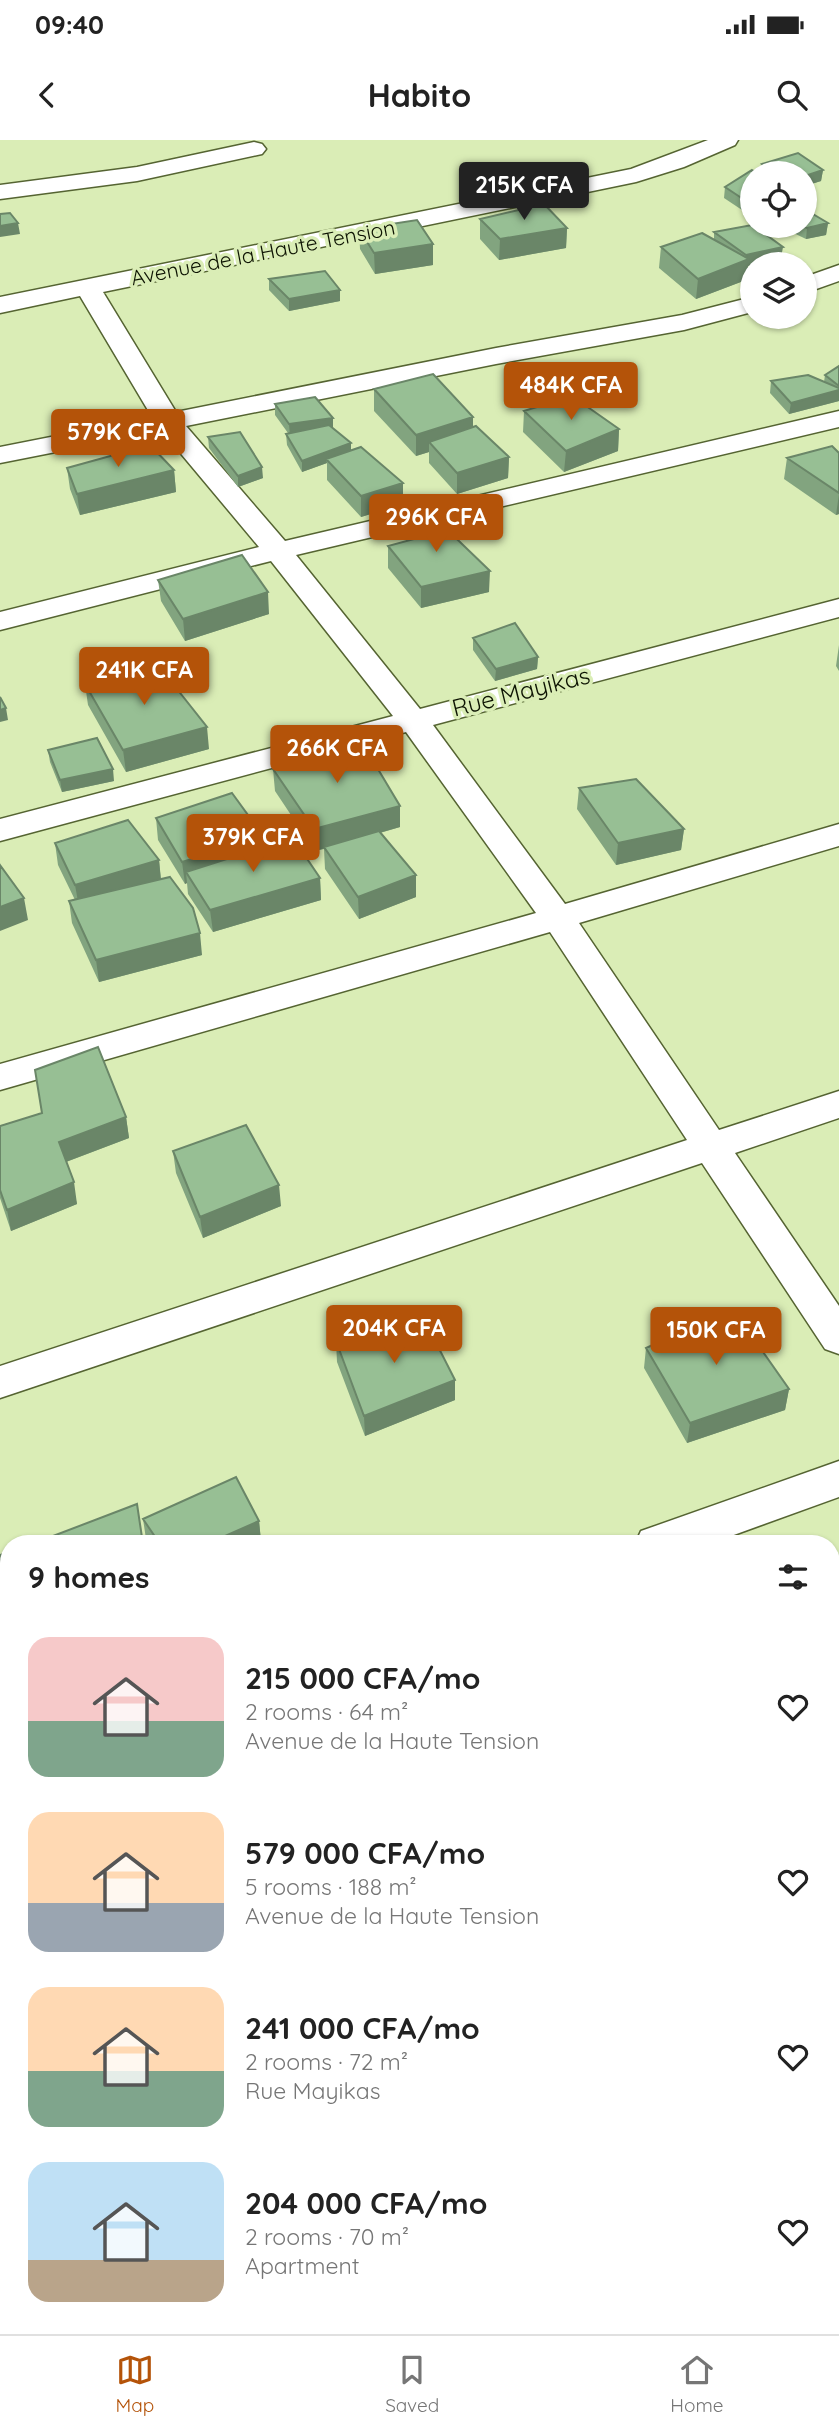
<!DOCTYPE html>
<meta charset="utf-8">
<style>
:root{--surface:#fff;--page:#f2f2f2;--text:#222;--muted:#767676;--line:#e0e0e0;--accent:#b45309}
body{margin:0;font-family:Quicksand,sans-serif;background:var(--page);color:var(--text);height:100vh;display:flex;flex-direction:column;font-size:26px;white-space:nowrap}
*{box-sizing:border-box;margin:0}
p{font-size:23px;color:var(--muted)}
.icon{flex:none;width:38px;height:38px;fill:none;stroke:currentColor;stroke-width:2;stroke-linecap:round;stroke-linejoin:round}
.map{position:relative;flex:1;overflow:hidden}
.side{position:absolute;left:0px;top:1395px;width:840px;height:800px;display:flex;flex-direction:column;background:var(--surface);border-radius:28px 28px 0 0;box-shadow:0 2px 5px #0004}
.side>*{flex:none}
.tools{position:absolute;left:740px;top:21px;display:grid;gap:14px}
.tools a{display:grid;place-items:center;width:77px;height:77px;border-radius:50%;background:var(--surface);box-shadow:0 2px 5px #0004;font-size:35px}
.price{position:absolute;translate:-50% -60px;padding:0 16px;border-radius:7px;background:var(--accent);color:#fff;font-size:23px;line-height:46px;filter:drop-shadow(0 2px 4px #0008)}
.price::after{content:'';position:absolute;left:50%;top:42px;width:21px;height:16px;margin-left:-10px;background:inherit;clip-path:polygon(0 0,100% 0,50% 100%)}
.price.current{background:#222;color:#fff}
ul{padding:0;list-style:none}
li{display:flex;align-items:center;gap:21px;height:175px;padding:0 28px}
li span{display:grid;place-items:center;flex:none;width:196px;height:140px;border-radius:21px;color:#555}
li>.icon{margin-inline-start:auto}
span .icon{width:84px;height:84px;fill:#fffc;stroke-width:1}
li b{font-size:30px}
h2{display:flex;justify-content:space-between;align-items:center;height:84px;padding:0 28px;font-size:30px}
.status{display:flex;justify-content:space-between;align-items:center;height:49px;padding:0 35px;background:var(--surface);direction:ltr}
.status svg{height:19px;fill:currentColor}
header{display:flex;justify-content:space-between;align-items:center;height:91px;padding:0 28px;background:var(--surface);font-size:32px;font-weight:700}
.tabs{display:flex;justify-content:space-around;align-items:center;height:98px;border-top:2px solid var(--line);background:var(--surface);font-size:19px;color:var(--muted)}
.tabs a{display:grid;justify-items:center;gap:4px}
.tabs .current{color:var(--accent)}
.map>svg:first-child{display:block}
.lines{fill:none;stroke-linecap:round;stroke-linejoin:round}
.street-casing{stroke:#556432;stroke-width:3}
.path{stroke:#8a9870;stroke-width:5;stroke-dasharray:6 4.5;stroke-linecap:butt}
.street{fill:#fff;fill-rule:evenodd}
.wall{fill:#82a47f}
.shaded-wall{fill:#6a8668}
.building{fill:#97bf94;stroke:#6a8668;stroke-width:2}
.labels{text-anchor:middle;stroke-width:7;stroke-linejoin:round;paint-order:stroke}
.far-street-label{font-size:21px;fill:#0d1302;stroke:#daedb6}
.street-label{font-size:24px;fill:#0d1302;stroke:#daedb6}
</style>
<div class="status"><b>09:40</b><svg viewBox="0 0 49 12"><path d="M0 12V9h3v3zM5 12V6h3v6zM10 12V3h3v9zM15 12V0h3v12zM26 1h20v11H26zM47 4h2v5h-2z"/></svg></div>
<header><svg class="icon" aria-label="back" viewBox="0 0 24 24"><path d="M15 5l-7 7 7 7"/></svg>Habito<svg class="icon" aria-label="search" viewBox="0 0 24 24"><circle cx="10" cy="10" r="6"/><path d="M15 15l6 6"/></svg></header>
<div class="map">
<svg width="839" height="2194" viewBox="0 0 839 2194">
<rect width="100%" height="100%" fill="#daedb6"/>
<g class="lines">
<g class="street-casing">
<path id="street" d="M708 0H738L735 5 684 27 636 42 103 152 176 272 496 208 682 175 752 157V172L684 190 496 224 186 286 285 401 839 271V287L296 415 420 569 839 459V477L433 585 565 764 839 684V706L579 783 719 990 839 951V978L735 1013 839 1166V1214L825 1209 702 1023 0 1258V1226L687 1000 550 792 0 950V924L536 773 406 592 0 701V679L393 576 271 421 0 490V472L259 407 162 291 0 323V307L152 277 80 156 0 173V157L631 29Z
M254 2 262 4 266 9 262 14 137 41 0 59V45L137 27Z
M839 125V141L805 153V137Z
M839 1321V1357L709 1404H635L641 1391Z
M9 1613V1655L0 1658V1616Z
M0 1701 9 1704V1775L0 1771Z
M839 1778V1825L831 1828V1781Z
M9 2150V2186H32L29 2194H0V2154Z"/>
</g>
<path class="path" d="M144 2186 147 2194"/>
<use href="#street" class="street"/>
</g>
<path class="wall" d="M798 13 823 30 821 41 805 46V33H761L762 24Z
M752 30V75L751 76 724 58 725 47Z
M480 79 567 88 566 108 499 120 480 99Z
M828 83 826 95 806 99 781 87V86H805Z
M359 89 433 104V125L375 134 360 109Z
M714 92 781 118 748 126 746 140 696 159 659 128 661 107 714 100Z
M269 139 340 150V161L289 171 269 150Z
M839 226V261L789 274 770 253 771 241 824 242 825 235Z
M374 249 473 287 509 317 508 338 457 354 429 323V312L416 316 374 271Z
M275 264 333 289 351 310 403 364 361 377 327 340V323L302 332 287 305 286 294 288 293 275 275Z
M524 271 619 289 618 311 564 332 523 292Z
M208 297 263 338 238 347 209 308Z
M839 313V374L836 375 784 339 787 318Z
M67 328 174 330 176 352 80 375 70 349Z
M406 381 489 452 421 468 388 428V406L406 401Z
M158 440 269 474 185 501 161 461Z
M473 498 538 517 537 529 495 541 473 510Z
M839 505V531L836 526Z
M85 544 209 609 126 632 88 565Z
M48 610 114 641 62 652 50 622Z
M273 629 400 666V687L380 693 416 735V757L359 779 325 729 324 709 315 711 275 651Z
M579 648 684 689 681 710 616 725 577 669Z
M156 678 264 707 320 738 321 760 213 792 188 754 187 743 185 744 158 700Z
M55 703 159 720 161 739 202 815 99 842 72 783 69 761 75 760 58 725Z
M126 977 129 998 66 1022 77 1064 11 1091 0 1058V986Z
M173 1011 281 1066 203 1098 176 1033Z
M336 1201 455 1240V1260L365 1296 337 1222Z
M646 1208 789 1249 785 1270 687 1303 644 1228Z
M143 1379 259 1381 261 1401 254 1404H150L146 1399Z"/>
<path class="shaded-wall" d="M823 30 821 41 805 46V36Z
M18 83 20 94 0 97V86Z
M828 83 826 95 806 99 807 88Z
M567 88 566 108 499 120 500 99Z
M433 104V125L375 134 374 113Z
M783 107 781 118 748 126 746 140 696 159 698 139 745 121 746 115Z
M340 150V161L289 171V159Z
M839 250V261L789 274 791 263Z
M473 277V298L429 302V312L416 316V295Z
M333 278V289L290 296 289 284Z
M619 289 618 311 564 332 566 311Z
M351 303V314L326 319 327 323 302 332V321Z
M509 317 508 338 457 354V333Z
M262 327 263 338 238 347V336Z
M174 330 176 352 80 375 77 354Z
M403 343V364L361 377V356Z
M839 354V374L836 375Z
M490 431 489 452 421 468V447Z
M268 452 269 474 185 501 183 479Z
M538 517 537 529 495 541 496 529Z
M6 568 8 580 0 582V570Z
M207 587 209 609 126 632 123 610Z
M113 629 114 641 62 652 60 640Z
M400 666V687L315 711 314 689Z
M684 689 681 710 616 725 618 703Z
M264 697 265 718 186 732 187 743 185 744 182 722Z
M159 720 161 742 79 767 75 745Z
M416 735V757L359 779 358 757Z
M320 738 321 760 213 792 210 770Z
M24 758 28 780 0 791V767Z
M200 793 202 815 99 842 96 820Z
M126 977 129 998 63 1023 59 1002Z
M74 1042 77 1064 11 1091 7 1070Z
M279 1045 281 1066 203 1098 200 1077Z
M455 1240V1260L365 1296 364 1276Z
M789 1249 785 1270 687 1303 690 1283Z
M259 1381 261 1401 254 1404H207Z
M9 1490V1511L0 1516V1494Z"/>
<path class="building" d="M798 13 823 30 805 36V33H775L762 24Z
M752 30 757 33H752V65L725 47Z
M544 64 567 88 500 99 480 79Z
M805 70H806L828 83 807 88 803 86H805Z
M10 73 18 83 0 86V74Z
M417 80 433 104 374 113 359 89Z
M752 85 754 86 783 107 746 115 714 92Z
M702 93 749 119 698 139 661 107Z
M325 131 340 150 289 159 269 139Z
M839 226V246L825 235Z
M433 234 473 277 416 295 374 249Z
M808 235 839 248V250L791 263 771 241Z
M572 256 619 289 566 311 524 271Z
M315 257 333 278 289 284 275 264Z
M329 285 351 303 302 321 286 294Z
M476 286 509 317 457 333 429 302Z
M240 292 262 327 238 336 208 297Z
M150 305 174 330 77 354 67 328Z
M832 306 839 313V353L787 318Z
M361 307 403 343 361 356 326 319Z
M433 376 490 431 421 447 388 406 418 398 406 381Z
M242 415 268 452 183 479 158 440Z
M515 483 538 517 496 529 473 498Z
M158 525 207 587 123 610 85 544Z
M0 557 6 568 0 570Z
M97 598 113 629 60 640 48 610Z
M360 599 400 666 314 689 273 629Z
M636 639 684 689 618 703 579 648Z
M232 653 264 697 182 722 156 678Z
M128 680 159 720 75 745 55 703Z
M379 691 416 735 358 757 324 707Z
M293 698 320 738 210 770 186 732Z
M0 725 24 758 0 767Z
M170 737 193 768 200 793 96 820 69 761Z
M98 907 126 977 59 1002 74 1042 7 1070 0 1050V986L42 973 35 930Z
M246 985 279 1045 200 1077 173 1011Z
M733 1169 789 1249 690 1283 646 1208Z
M424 1179 455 1240 364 1276 336 1201Z
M236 1337 259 1381 207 1404H160L143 1379Z
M137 1364 143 1404H32Z
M9 1412V1490L0 1494V1415Z"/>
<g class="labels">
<g class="far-street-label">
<text transform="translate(263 113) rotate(-11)" y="7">Avenue de la Haute Tension</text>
</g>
<g class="street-label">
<text transform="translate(521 552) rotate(-14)" y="8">Rue Mayikas</text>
</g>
</g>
</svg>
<div class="tools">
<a><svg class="icon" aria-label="locate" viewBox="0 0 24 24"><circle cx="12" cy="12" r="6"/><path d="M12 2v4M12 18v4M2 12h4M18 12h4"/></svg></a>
<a><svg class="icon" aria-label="layers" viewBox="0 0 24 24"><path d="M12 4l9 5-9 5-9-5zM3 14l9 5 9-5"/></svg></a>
</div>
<b class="price current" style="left:524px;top:82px">215K CFA</b>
<b class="price" style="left:571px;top:282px">484K CFA</b>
<b class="price" style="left:118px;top:329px">579K CFA</b>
<b class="price" style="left:436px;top:414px">296K CFA</b>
<b class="price" style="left:144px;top:567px">241K CFA</b>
<b class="price" style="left:337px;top:645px">266K CFA</b>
<b class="price" style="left:253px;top:734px">379K CFA</b>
<b class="price" style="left:394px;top:1225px">204K CFA</b>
<b class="price" style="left:716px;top:1227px">150K CFA</b>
<section class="side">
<h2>9 homes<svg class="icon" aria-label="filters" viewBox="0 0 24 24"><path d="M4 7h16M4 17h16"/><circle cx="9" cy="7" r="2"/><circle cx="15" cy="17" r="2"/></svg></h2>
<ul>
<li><span style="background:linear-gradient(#f6c9c9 60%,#7fa58c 0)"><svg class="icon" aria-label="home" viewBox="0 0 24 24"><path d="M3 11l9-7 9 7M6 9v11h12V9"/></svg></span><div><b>215 000 CFA/mo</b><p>2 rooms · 64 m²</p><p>Avenue de la Haute Tension</p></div><svg class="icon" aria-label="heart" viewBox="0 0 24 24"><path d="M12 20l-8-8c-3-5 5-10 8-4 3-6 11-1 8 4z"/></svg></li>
<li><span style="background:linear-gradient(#ffd9b3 65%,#9aa5b1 0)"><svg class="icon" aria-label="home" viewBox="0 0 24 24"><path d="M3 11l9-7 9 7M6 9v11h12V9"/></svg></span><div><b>579 000 CFA/mo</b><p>5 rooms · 188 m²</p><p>Avenue de la Haute Tension</p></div><svg class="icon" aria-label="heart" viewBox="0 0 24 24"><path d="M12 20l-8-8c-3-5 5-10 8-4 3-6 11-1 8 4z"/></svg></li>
<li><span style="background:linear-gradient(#ffd9b3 60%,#7fa58c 0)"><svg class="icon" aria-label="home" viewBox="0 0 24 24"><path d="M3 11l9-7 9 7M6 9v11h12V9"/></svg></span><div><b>241 000 CFA/mo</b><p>2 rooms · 72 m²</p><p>Rue Mayikas</p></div><svg class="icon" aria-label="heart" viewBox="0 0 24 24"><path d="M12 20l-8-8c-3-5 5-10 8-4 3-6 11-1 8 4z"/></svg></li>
<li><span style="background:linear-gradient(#bfe0f5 70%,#b9a48a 0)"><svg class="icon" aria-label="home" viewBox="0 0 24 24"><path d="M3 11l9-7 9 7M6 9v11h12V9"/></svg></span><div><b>204 000 CFA/mo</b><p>2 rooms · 70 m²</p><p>Apartment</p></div><svg class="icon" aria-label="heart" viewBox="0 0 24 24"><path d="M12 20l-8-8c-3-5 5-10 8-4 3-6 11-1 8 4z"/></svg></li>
</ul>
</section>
</div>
<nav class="tabs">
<a class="current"><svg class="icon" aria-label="map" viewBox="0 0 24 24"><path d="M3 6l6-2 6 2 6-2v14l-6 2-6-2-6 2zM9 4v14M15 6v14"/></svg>Map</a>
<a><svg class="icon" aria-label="saved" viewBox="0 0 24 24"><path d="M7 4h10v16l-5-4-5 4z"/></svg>Saved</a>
<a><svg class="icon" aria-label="home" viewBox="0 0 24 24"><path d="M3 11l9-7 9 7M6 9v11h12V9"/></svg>Home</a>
</nav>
